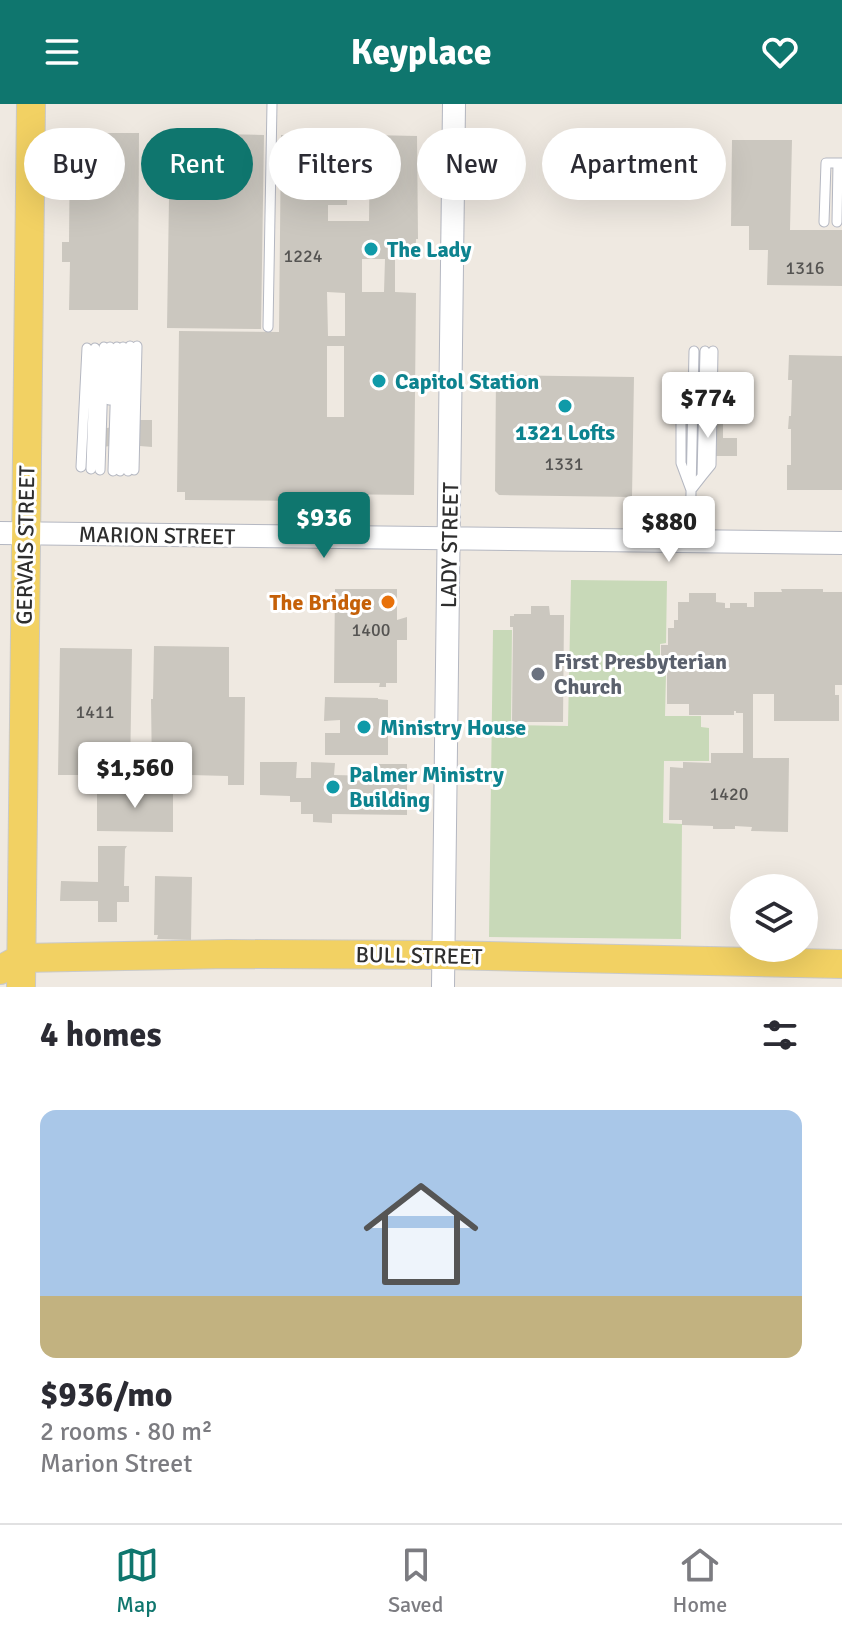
<!DOCTYPE html>
<meta charset="utf-8">
<style>
:root{--surface:#fff;--page:#f2f2f3;--text:#2b2b33;--muted:#7c7c81;--line:#e1e1e2;--accent:#0f766e}
body{margin:0;font-family:Signika,sans-serif;background:var(--page);color:var(--text);height:100vh;display:flex;flex-direction:column;font-size:30px;white-space:nowrap}
*{box-sizing:border-box;margin:0}
p{font-size:26px;color:var(--muted)}
.icon{flex:none;width:44px;height:44px;fill:none;stroke:currentColor;stroke-width:2;stroke-linecap:round;stroke-linejoin:round}
.map{position:relative;height:883px;overflow:hidden}
.details{display:flex;flex-direction:column;background:var(--surface);flex:1}
.details>*{flex:none}
.banner{position:absolute;left:24px;top:24px;width:794px;height:72px;display:flex;gap:16px}
.fabs{position:absolute;left:730px;top:770px;display:grid;gap:16px}
.fabs a{display:grid;place-items:center;width:88px;height:88px;border-radius:50%;background:var(--surface);box-shadow:0 8px 32px #0002;font-size:40px}
.price{position:absolute;translate:-50% -68px;padding:0 18px;border-radius:8px;background:#fff;color:#222;font-size:26px;line-height:52px;filter:drop-shadow(0 2px 4px #0008)}
.price::after{content:'';position:absolute;left:50%;top:48px;width:24px;height:18px;margin-left:-12px;background:inherit;clip-path:polygon(0 0,100% 0,50% 100%)}
.price.active{background:var(--accent);color:#fff}
ul{padding:0;list-style:none}
li{display:grid;align-content:center;gap:16px;height:424px;padding:0 40px}
li span{display:grid;place-items:center;height:248px;border-radius:16px;color:#555}
li>.icon{margin-inline-start:auto}
span .icon{width:144px;height:144px;fill:#fffc;stroke-width:1}
li b{font-size:34px}
h2{display:flex;justify-content:space-between;align-items:center;height:96px;padding:0 40px;font-size:34px}
.pill{padding:0 28px;border-radius:36px;background:var(--surface);box-shadow:0 8px 32px #0002;font-size:28px;line-height:72px}
.pill.active{background:var(--accent);color:#fff}
header{display:flex;justify-content:space-between;align-items:center;height:104px;padding:0 40px;background:var(--accent);color:#fff;font-size:36px;font-weight:800}
.menu{display:flex;justify-content:space-around;align-items:center;height:112px;border-top:2px solid var(--line);background:var(--surface);font-size:22px;color:var(--muted)}
.menu a{display:grid;justify-items:center;gap:4px}
.menu .active{color:var(--accent)}
.map>svg:first-child{display:block}
.cemetery{fill:#c8d9b8}
.building{fill:#cbc7bf;fill-rule:evenodd}
.lines{fill:none;stroke-linecap:round;stroke-linejoin:round}
.service-casing{stroke:#b4b7c1;stroke-width:11}
.tertiary-casing{stroke:#b4b7c1;stroke-width:24}
.primary-casing{stroke:#c9c9c9;stroke-width:30}
.service{stroke:#fff;stroke-width:9}
.tertiary{stroke:#fff;stroke-width:22}
.primary{stroke:#f2d163;stroke-width:28}
.culture-dot{fill:#0f9aa8;stroke:#fff;stroke-width:3}
.food-dot{fill:#e8710a;stroke:#fff;stroke-width:3}
.worship-dot{fill:#6b7280;stroke:#fff;stroke-width:3}
.labels{text-anchor:middle;stroke-width:6;stroke-linejoin:round;paint-order:stroke}
.number-label{font-size:18px;fill:#555452}
.culture-label{font-size:22px;font-weight:bold;fill:#0d838f;stroke:#fff;text-anchor:start}
.street-label{font-size:22px;fill:#2e2e2e;stroke:#fff}
.food-label{font-size:22px;font-weight:bold;fill:#c56008;stroke:#fff;text-anchor:end}
.worship-label{font-size:22px;font-weight:bold;fill:#5b616d;stroke:#fff;text-anchor:start}
</style>
<header><svg class="icon" aria-label="menu" viewBox="0 0 24 24"><path d="M4 6h16M4 12h16M4 18h16"/></svg>Keyplace<svg class="icon" aria-label="heart" viewBox="0 0 24 24"><path d="M12 20l-8-8c-3-5 5-10 8-4 3-6 11-1 8 4z"/></svg></header>
<div class="map">
<svg width="842" height="883" viewBox="0 0 842 883">
<rect width="100%" height="100%" fill="#efe9e1"/>
<path class="cemetery" d="M571 476 667 477 666 539 660 540V569L666 570 665 612H701V623L709 624V657H664L663 719 682 720 681 835 489 833 493 526H512L511 621 568 622Z"/>
<path class="building" d="M70 29H139L138 206H69L70 158H62V138H69Z
M170 29 264 31 261 225 167 224Z
M281 31 327 32V38L348 39 347 101H328V117H369L370 31 417 32 418 135H416L415 155H395V188L416 189 414 391 326 390V397L185 396V388H177L179 227 279 228ZM362 155H385L384 188H362ZM327 188 345 189V232H328ZM327 242H344V313H327Z
M732 36H792L790 126H842V182L767 181 768 146H749V122H731Z
M789 251 842 252V386H787V361H791V325H788L789 312H791L792 276H788Z
M496 271 634 273 632 393 499 391 495 387Z
M140 316H152V343L140 342V338H132L98 344H78V326H97L132 319 140 320Z
M685 317 723 318V334H737V352H685Z
M335 485H397V516L407 513V536H397V579H386V583H379L380 579H334Z
M781 485H823V488H842V581H835V591H839V617H774V590H753V654H789L788 728 751 727 752 723 735 722V725H713V722L682 721V716H669L670 663 683 664V658L711 659V649H743V609H736V607H734V611H689V600H667V568H661V541H668V524H674V516H678V498H689V489H716V498L725 499V504H730V499H747V503H754V488H782Z
M531 502H549L550 511H564L563 618H512L513 523H510V512H514V510H531Z
M154 542 229 543V593H245L244 681H228V672L152 670 151 595H153Z
M60 544 132 545 130 671H58Z
M325 593 378 594V595L388 596V651H325V629H340V616L324 617Z
M260 658H297L296 674H311V658L335 659 334 671 374 672V660H407V711L332 710V719L313 718V710H301V698H290V692L260 691Z
M97 684 173 685V728L97 727Z
M98 742H127L125 745 124 782H129V798H117V818H98V797H60L61 777 98 778Z
M155 772 192 773 191 836 157 835 158 831H154Z"/>
<g class="lines">
<g class="service-casing">
<path id="service" d="M824 118 826 59H838
M837 118 838 59H842
M268 223 272 0
M693 278 681 305V359L691 386 702 372 705 247
M109 296 110 243
M81 363 87 244
M91 365 95 244
M100 366 104 243
M134 366 137 242
M113 367 117 243
M120 367 123 243
M128 367 130 242
M702 372 711 361 713 247
M690 436 694 247"/>
</g>
<g class="tertiary-casing">
<path id="tertiary" d="M0 429 842 439
M443 883 454 0"/>
</g>
<g class="primary-casing">
<path id="primary" d="M0 866 22 854 228 850 444 851 842 860
M21 883 31 0"/>
</g>
<use href="#service" class="service"/>
<use href="#tertiary" class="tertiary"/>
<use href="#primary" class="primary"/>
</g>
<g class="culture-dot">
<circle cx="371" cy="145" r="8"/>
<circle cx="379" cy="277" r="8"/>
<circle cx="565" cy="302" r="8"/>
<circle cx="364" cy="623" r="8"/>
<circle cx="333" cy="683" r="8"/>
</g>
<circle class="food-dot" cx="388" cy="498" r="8"/>
<circle class="worship-dot" cx="538" cy="570" r="8"/>
<g class="labels">
<g class="number-label">
<text x="303" y="158">1224</text>
<text x="805" y="170">1316</text>
<text x="564" y="366">1331</text>
<text x="371" y="532">1400</text>
<text x="95" y="614">1411</text>
<text x="729" y="696">1420</text>
</g>
<g class="culture-label">
<text x="387" y="153">The Lady</text>
<text x="395" y="285">Capitol Station</text>
<text x="565" y="336" text-anchor="middle">1321 Lofts</text>
<text x="380" y="631">Ministry House</text>
<text x="349" y="678">Palmer Ministry<tspan x="349" dy="25">Building</tspan></text>
</g>
<g class="street-label">
<text transform="translate(157 431) rotate(1)" y="8">MARION STREET</text>
<text transform="translate(25 441) rotate(-89)" y="8">GERVAIS STREET</text>
<text transform="translate(449 441) rotate(-89)" y="8">LADY STREET</text>
<text transform="translate(419 851) rotate(1)" y="8">BULL STREET</text>
</g>
<g class="food-label">
<text x="372" y="506">The Bridge</text>
</g>
<g class="worship-label">
<text x="554" y="565">First Presbyterian<tspan x="554" dy="25">Church</tspan></text>
</g>
</g>
</svg>
<div class="fabs">
<a><svg class="icon" aria-label="layers" viewBox="0 0 24 24"><path d="M12 4l9 5-9 5-9-5zM3 14l9 5 9-5"/></svg></a>
</div>
<b class="price" style="left:708px;top:336px">$774</b>
<b class="price active" style="left:324px;top:456px">$936</b>
<b class="price" style="left:669px;top:460px">$880</b>
<b class="price" style="left:135px;top:706px">$1,560</b>
<div class="banner">
<a class="pill">Buy</a>
<a class="pill active">Rent</a>
<a class="pill">Filters</a>
<a class="pill">New</a>
<a class="pill">Apartment</a>
</div>
</div>
<section class="details">
<h2>4 homes<svg class="icon" aria-label="filters" viewBox="0 0 24 24"><path d="M4 7h16M4 17h16"/><circle cx="9" cy="7" r="2"/><circle cx="15" cy="17" r="2"/></svg></h2>
<ul>
<li><span style="background:linear-gradient(#a9c7e8 75%,#c2b280 0)"><svg class="icon" aria-label="home" viewBox="0 0 24 24"><path d="M3 11l9-7 9 7M6 9v11h12V9"/></svg></span><div><b>$936/mo</b><p>2 rooms · 80 m²</p><p>Marion Street</p></div></li>
</ul>
</section>
<nav class="menu">
<a class="active"><svg class="icon" aria-label="map" viewBox="0 0 24 24"><path d="M3 6l6-2 6 2 6-2v14l-6 2-6-2-6 2zM9 4v14M15 6v14"/></svg>Map</a>
<a><svg class="icon" aria-label="saved" viewBox="0 0 24 24"><path d="M7 4h10v16l-5-4-5 4z"/></svg>Saved</a>
<a><svg class="icon" aria-label="home" viewBox="0 0 24 24"><path d="M3 11l9-7 9 7M6 9v11h12V9"/></svg>Home</a>
</nav>
